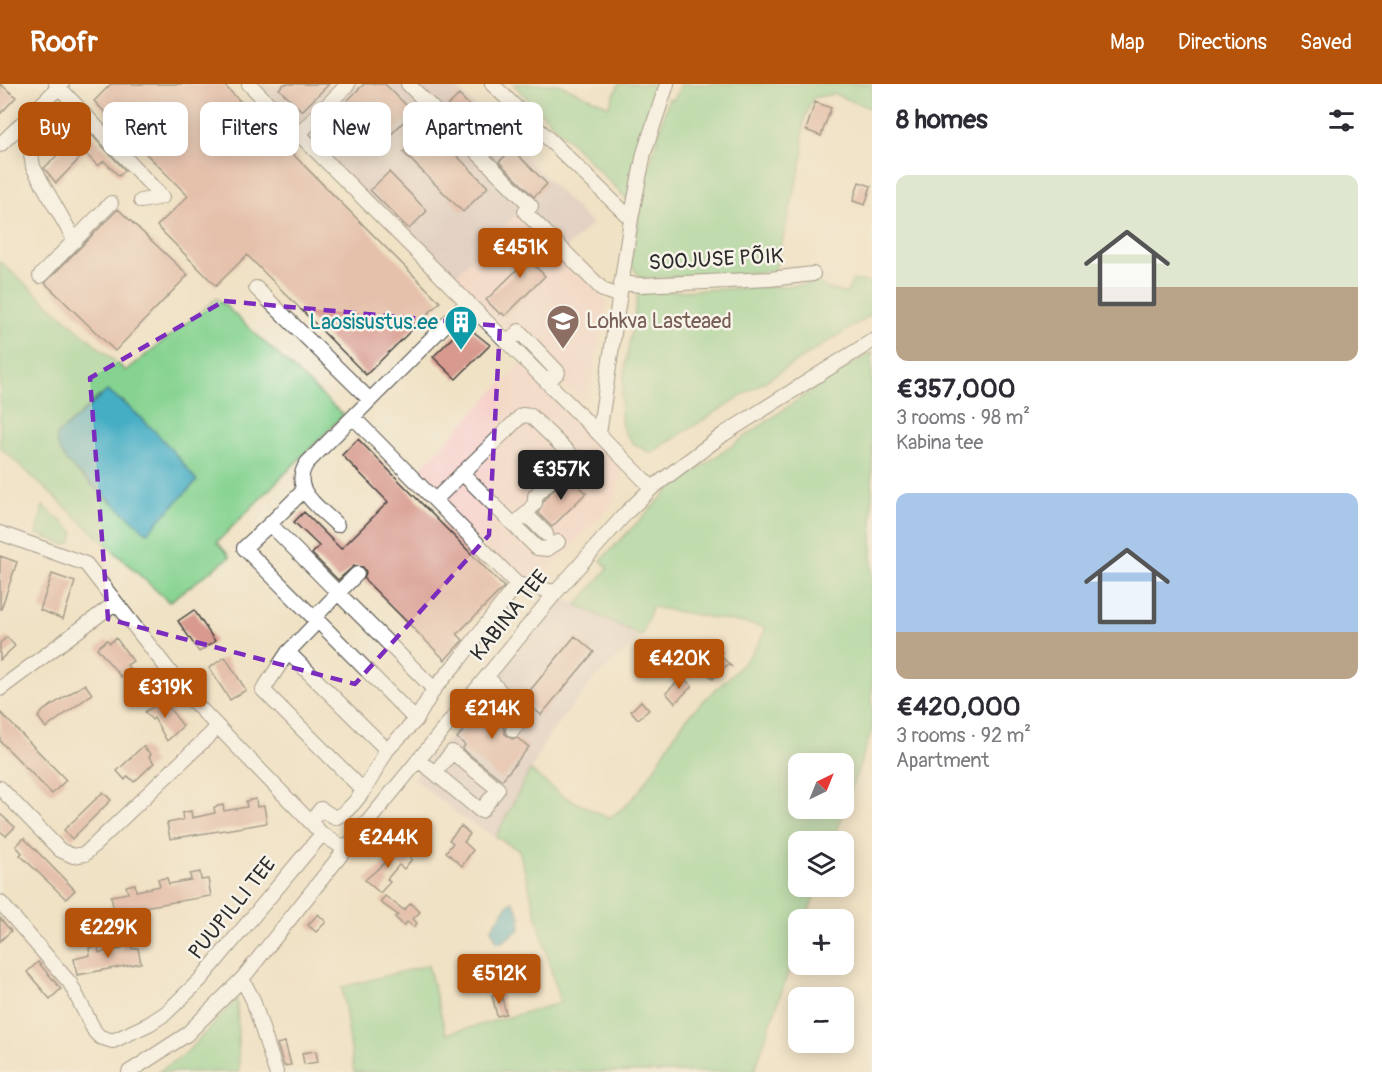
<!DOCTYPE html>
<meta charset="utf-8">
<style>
:root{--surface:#fff;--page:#f7f7f7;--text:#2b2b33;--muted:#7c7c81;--accent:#b45309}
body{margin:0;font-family:Pangolin,sans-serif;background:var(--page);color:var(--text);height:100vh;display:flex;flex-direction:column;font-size:22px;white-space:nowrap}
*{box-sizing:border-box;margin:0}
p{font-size:20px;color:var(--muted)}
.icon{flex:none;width:33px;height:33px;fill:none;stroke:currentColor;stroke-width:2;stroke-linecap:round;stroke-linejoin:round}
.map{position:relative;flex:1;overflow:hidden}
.details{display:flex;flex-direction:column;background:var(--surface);width:510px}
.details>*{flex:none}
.guide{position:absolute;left:18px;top:18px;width:570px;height:54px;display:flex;gap:12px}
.needle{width:39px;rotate:43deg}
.controls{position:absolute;left:788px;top:669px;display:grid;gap:12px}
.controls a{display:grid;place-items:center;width:66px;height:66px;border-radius:12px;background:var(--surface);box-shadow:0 3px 15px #0003;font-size:30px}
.price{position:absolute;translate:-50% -51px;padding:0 14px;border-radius:6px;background:var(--accent);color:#fff;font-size:20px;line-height:39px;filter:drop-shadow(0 2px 3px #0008)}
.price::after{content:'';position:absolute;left:50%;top:36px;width:18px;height:14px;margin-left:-9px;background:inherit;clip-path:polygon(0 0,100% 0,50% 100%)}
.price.selected{background:#222;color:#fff}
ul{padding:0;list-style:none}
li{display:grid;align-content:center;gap:12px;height:318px;padding:0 24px}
li span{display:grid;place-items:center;height:186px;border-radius:12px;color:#555}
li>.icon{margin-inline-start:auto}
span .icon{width:108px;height:108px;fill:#fffc;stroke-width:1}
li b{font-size:26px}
h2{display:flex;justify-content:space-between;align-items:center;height:72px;padding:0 24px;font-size:26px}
.tag{padding:0 21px;border-radius:12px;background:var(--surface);box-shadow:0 3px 15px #0003;font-size:21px;line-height:54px}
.tag.selected{background:var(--accent);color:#fff}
header{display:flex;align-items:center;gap:36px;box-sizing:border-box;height:84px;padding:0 30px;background:var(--accent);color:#fff}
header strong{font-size:28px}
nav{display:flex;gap:33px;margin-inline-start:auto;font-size:21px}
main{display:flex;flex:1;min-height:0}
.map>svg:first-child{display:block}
.built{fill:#f7d0cb}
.industrial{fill:#d2bec2}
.green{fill:#86d391;stroke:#587f5e;stroke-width:1.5;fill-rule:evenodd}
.water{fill:#45adc4;stroke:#386c78;stroke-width:1.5}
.building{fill:#d8998e}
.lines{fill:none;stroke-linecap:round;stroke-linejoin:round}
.minor-casing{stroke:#494642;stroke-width:16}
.minor{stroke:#fff;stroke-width:14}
.marked{fill:none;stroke:#7b2cbf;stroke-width:4.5;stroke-dasharray:12 8;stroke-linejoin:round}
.labels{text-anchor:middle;stroke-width:5;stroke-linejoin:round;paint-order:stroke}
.street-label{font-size:21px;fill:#2b2b2b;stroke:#f7f3e8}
.education-label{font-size:21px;fill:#785e54;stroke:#f7f3e8;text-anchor:start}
.culture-label{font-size:21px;fill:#0d838f;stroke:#f7f3e8;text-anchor:end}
</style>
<header>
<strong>Roofr</strong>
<nav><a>Map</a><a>Directions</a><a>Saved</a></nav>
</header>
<main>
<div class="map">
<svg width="872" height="988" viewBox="0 0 872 988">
<rect width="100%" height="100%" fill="#f7f3e8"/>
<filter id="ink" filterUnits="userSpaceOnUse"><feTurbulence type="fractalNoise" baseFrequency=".0167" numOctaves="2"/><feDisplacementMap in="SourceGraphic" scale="12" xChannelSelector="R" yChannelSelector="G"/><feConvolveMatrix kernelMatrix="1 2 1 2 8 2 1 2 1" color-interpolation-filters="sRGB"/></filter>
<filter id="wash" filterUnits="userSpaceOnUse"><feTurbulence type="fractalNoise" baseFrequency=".008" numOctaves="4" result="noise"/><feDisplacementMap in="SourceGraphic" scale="24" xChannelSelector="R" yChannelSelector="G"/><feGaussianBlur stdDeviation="1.35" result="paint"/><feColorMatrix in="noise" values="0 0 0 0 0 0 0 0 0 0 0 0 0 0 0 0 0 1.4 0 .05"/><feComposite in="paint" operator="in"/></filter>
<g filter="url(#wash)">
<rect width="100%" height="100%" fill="#f0e2c5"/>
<path class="built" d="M518 128 607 218 589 314 580 318 453 193Z
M521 279 624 386 611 422 528 507 414 391Z"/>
<path class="industrial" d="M258 0H453L592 140 560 170 518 128 451 196 310 54 312 51Z
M562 513 642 552 593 596 548 652 496 753 461 733 413 694 437 665 453 652 484 607Z"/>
<path class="green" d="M513 0H559L609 22 619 0H659L640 55 627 115Z
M681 0H872V25L834 10 813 14C804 33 800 47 804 67L775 187 715 192 640 194 631 179 645 96 669 14 674 16Z
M0 178 126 287 217 214 343 331 217 458 230 473 169 518 0 363ZM99 312 123 317 183 379 111 418C91 400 61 380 56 353Z
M853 196 872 199V230L651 369C638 363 627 357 622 342 616 322 634 235 638 209L803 201 818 198 826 204 846 210Z
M872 268V646L833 757 798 758V802L818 803 806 835 798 836V860L754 988H354L342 903 428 881 446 950 560 919 519 766 496 753 530 686 561 711 608 734C646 715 661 664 688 633 713 603 753 581 766 543L652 523 642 552 577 521 608 484 601 476 671 404 825 297ZM798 680H843V724H798Z
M43 422 74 448 72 458 66 461 37 450Z
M237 915 239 988H158L185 970Z"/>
<path class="water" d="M107 307C143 330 171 364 197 397L147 449 67 378 58 363 56 352Z
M513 817 520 832V845L502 858H497L491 845 509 819Z"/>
<g id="blocks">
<path class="building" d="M0 0 16 13 0 30Z
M111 0H223L440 218 366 291 247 171 216 202 157 142 188 112 94 17Z
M284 0H329L302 27 279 5Z
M364 0H385L413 28 372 70 333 31Z
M459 11 495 47 481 60 445 24Z
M815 18 831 24 821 52 806 46Z
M428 43 488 103 463 128 403 68Z
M85 44 125 86 119 92 104 77 98 82 85 69 56 99 44 84Z
M512 65 547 100 534 113 499 78Z
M389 88 427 127 409 145 370 106Z
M859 98 871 102 865 121 853 117Z
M118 125 188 191 115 267 45 199Z
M532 153 548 169 535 182 545 192 505 232 502 229 500 230 486 216 522 181 519 179 524 175 517 168Z
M465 241 490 261 456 295 433 273Z
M358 355 504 503 457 550 463 556 445 576 364 495 366 488 363 483 354 482 338 496 312 470 319 462 294 438 304 428 341 465 388 418 342 371Z
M567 391 586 409 552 443 538 429 544 416Z
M0 472 17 478 1 525 0 524Z
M52 490 75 498 63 535 40 526Z
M194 526 215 557 199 568 178 537Z
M575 552 594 568 541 631 523 615Z
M7 553 15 562 0 576V559Z
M116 554 133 577 127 581 130 585 121 593 97 564 107 556 110 559Z
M699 559 722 568 720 571 731 582 727 581 713 595 705 587 716 576 695 568Z
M225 573 246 606 230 616 209 584Z
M682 593 692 602 675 619 666 609Z
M85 600 92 610 46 644 38 633 44 626Z
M492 611 510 633 503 642 505 650 512 655 517 654 529 663 502 696 462 665 465 661 457 654Z
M163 616 183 642 167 657 154 634 152 636 145 628Z
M641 617 649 626 638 635 631 627Z
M0 628 66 696 52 710 0 657Z
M143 662 151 671 149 673 154 679 134 698 128 692 125 696 117 687Z
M103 708 111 716 72 755 64 746Z
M256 715 257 723 264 722 267 739 170 755 167 739 183 736 182 729 191 727 192 734 215 729 214 723 223 721 224 727 247 723 246 717Z
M0 730 15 743 6 752 0 747Z
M461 742 470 750 464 758 473 766 462 782 446 768 453 759 449 756Z
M24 754 75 806 66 815 20 771 22 769 16 762Z
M396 761 412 775 404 785 399 781 387 795 390 798 380 809 365 796 387 777 384 775Z
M200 788 201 796 208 795 211 812 114 828 111 812 128 809 126 802 135 800 136 807 160 802 158 795 167 794 169 800 191 796 190 790Z
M385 812 404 826 411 819 420 828 413 835 417 839 414 843 407 838 404 842 395 833 398 831 380 818Z
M318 830 326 838 316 848 308 841Z
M0 834 11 847 0 857Z
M130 856 132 865 138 864 141 879 77 891 74 875 90 871 89 864 98 862 99 869 122 865 121 858Z
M490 874 494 891 470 895 466 881Z
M38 878 61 905 50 915 27 888Z
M501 909 506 930 497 932 492 911Z
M285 958 291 981 284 982 277 960Z
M316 967 318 978 304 980 302 969Z"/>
</g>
</g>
<g filter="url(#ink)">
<use href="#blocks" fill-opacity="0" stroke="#494642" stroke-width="1.5"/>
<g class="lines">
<g class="minor-casing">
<path id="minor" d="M56 0 162 113
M249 0 599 350
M408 0 531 122 525 128 603 206 619 212
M492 0 631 135 599 350 652 404
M26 36 33 83 75 157
M299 50 348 0
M0 61 62 0
M141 117 162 113
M631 135 644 69 667 0
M40 192 111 119
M621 199 641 201 770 195 813 190
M256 204 370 316
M508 259 519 247 558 288 548 298
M353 333 517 500 459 576 434 605
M462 389 537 464 547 465 558 458
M435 416 522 331 531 332 574 374 585 375
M526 430 535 419V412L559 388
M520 435 526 430 546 450
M270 440 304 406
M337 441C319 423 289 405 307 379L468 218
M0 449 86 480 191 615 322 750 339 761 348 762
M517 500 556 508
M314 534 244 464 270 440 338 509 357 490
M318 537 314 534 338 509 434 605 416 636
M288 568 318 537 416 636 387 666
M483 599 487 592 519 630 520 636 513 646
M0 605 115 519
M418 676 435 689 452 668 498 705 481 727 435 689
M0 704 60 766 73 772 85 770 218 643
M310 738 321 725 335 734C359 723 374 688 387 666L288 568 263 606 363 706
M366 739 382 754
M0 818 70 899 95 948 100 953 113 957 149 940 166 929 200 896 322 750
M242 895 253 916 276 988
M129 988 186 951 242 895 348 762 556 508 626 429 652 404 724 350 872 257"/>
</g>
<use href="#minor" class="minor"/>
</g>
</g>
<path d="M0 0H872V988H0ZM224 217 500 242 489 451 355 600 108 535 90 294Z" fill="#f0e2c5" fill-opacity=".55" fill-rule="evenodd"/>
<path class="marked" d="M224 217 500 242 489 451 355 600 108 535 90 294Z"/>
<defs>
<g id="school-pin" transform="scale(1.725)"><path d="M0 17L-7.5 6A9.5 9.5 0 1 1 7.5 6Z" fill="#8d6e63" stroke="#f7f3e8"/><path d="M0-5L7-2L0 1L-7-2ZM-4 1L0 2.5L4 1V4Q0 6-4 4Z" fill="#fff"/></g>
<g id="building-pin" transform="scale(1.725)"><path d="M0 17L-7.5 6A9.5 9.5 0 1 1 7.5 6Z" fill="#0f9aa8" stroke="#f7f3e8"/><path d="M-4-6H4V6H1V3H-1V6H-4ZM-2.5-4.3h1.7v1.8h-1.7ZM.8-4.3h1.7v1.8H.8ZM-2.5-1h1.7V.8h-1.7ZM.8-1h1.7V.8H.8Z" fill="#fff"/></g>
</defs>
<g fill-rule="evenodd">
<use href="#school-pin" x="563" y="237"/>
<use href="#building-pin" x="461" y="238"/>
</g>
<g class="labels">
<g class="street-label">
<text transform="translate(716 175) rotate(-3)" y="7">SOOJUSE PÕIK</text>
<text transform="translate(509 531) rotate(-51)" y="7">KABINA TEE</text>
<text transform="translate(232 824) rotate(-51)" y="7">PUUPILLI TEE</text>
</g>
<g class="education-label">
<text x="586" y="244">Lohkva Lasteaed</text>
</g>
<g class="culture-label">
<text x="438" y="245">Laosisustus.ee</text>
</g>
</g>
</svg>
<div class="controls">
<a><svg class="needle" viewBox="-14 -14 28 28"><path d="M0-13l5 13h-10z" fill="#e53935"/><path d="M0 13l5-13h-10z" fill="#7c7c81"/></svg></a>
<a><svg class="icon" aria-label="layers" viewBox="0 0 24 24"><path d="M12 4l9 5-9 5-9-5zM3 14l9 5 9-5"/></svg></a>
<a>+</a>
<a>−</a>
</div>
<b class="price" style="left:520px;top:195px">€451K</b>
<b class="price selected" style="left:561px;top:417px">€357K</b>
<b class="price" style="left:679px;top:606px">€420K</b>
<b class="price" style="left:165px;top:635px">€319K</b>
<b class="price" style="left:492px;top:656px">€214K</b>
<b class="price" style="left:388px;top:785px">€244K</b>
<b class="price" style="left:108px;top:875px">€229K</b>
<b class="price" style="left:499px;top:921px">€512K</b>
<div class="guide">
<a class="tag selected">Buy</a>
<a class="tag">Rent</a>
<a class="tag">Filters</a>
<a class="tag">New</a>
<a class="tag">Apartment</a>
</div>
</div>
<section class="details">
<h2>8 homes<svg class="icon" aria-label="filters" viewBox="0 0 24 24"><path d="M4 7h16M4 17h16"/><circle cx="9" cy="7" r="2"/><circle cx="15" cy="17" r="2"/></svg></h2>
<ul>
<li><span style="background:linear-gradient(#dfe7d0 60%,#b9a48a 0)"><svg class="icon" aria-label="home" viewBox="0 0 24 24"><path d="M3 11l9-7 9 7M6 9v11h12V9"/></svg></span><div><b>€357,000</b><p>3 rooms · 98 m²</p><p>Kabina tee</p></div></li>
<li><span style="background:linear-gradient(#a9c7e8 75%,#b9a48a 0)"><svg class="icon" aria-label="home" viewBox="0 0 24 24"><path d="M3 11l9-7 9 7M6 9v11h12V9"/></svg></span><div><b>€420,000</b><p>3 rooms · 92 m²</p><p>Apartment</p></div></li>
</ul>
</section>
</main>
